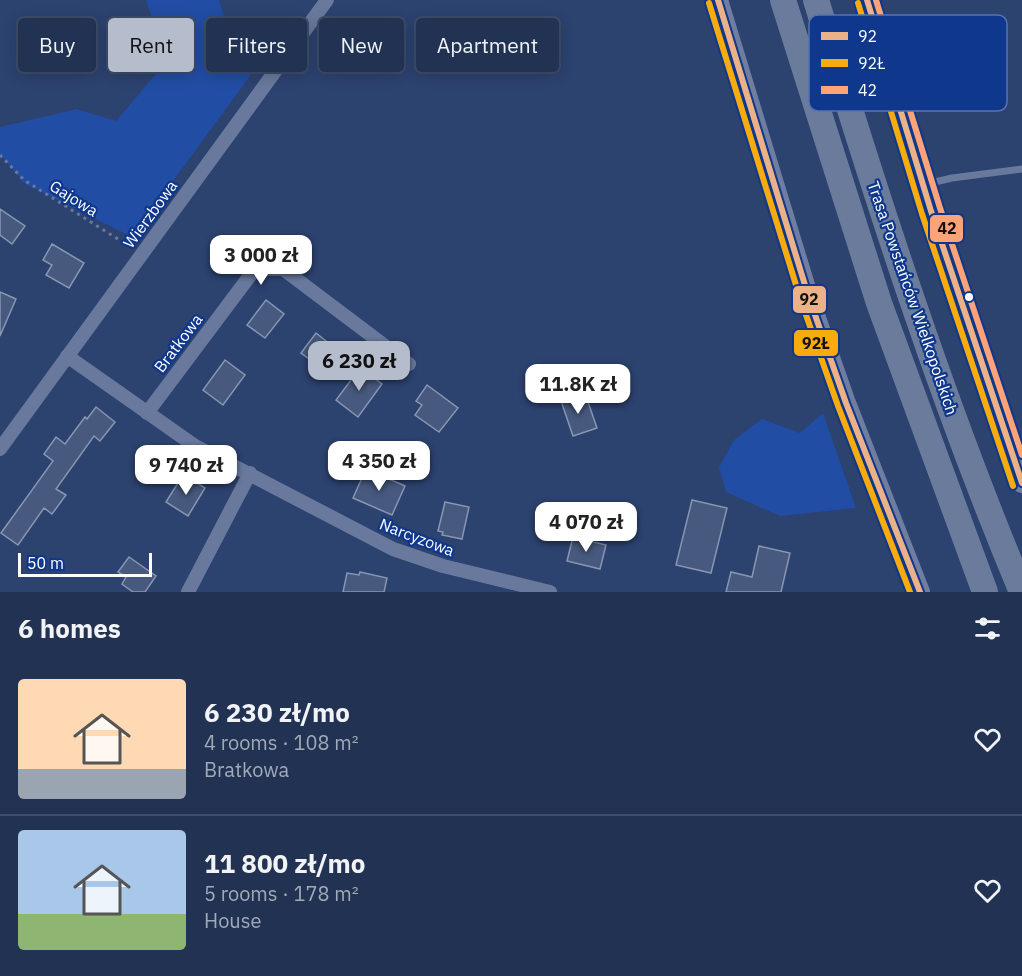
<!DOCTYPE html>
<meta charset="utf-8">
<style>
:root{--surface:#213253;--page:#2d3e5d;--text:#f1f3f6;--muted:#a2aab8;--line:#3e4d6a;--accent:#b5bdcd}
body{margin:0;font-family:"IBM Plex Sans",sans-serif;background:var(--page);color:var(--text);height:100vh;display:flex;flex-direction:column;font-size:22px;white-space:nowrap}
*{box-sizing:border-box;margin:0}
p{font-size:20px;color:var(--muted)}
.icon{flex:none;width:33px;height:33px;fill:none;stroke:currentColor;stroke-width:2;stroke-linecap:round;stroke-linejoin:round}
.map{position:relative;height:592px;overflow:hidden}
.panel{display:flex;flex-direction:column;background:var(--surface);flex:1}
.panel>*{flex:none}
.banner{position:absolute;left:18px;top:18px;width:600px;height:54px;display:flex;gap:12px}
.scale{position:absolute;left:18px;bottom:15px;width:134px;box-sizing:border-box;padding-left:6px;border:3px solid #fff;border-top:0;font-size:16px;line-height:21px;white-space:nowrap;color:#fff;-webkit-text-stroke:4px #0f388c;paint-order:stroke}
.price{position:absolute;translate:-50% -51px;padding:0 14px;border-radius:12px;background:#fff;color:#222;font-size:20px;line-height:39px;filter:drop-shadow(0 2px 3px #0008)}
.price::after{content:'';position:absolute;left:50%;top:36px;width:18px;height:14px;margin-left:-9px;background:inherit;clip-path:polygon(0 0,100% 0,50% 100%)}
.price.active{background:var(--accent);color:#111}
ul{padding:0;list-style:none}
li{display:flex;align-items:center;gap:18px;height:150px;padding:0 18px}
li+li{border-top:2px solid var(--line)}
li span{display:grid;place-items:center;flex:none;width:168px;height:120px;border-radius:6px;color:#555}
li>.icon{margin-inline-start:auto}
span .icon{width:72px;height:72px;fill:#fffc;stroke-width:1}
li b{font-size:26px}
h2{display:flex;justify-content:space-between;align-items:center;height:72px;padding:0 18px;font-size:26px}
.tag{padding:0 21px;border-radius:6px;background:var(--surface);box-shadow:0 3px 15px #0003,0 0 0 2px var(--line);font-size:21px;line-height:54px}
.tag.active{background:var(--accent);color:#111}
.map>svg:first-child{display:block}
.green{fill:#224da4}
.building{fill:#47597e;stroke:#8796b2;stroke-width:1.5}
.lines{fill:none;stroke-linecap:round;stroke-linejoin:round}
.path{stroke:#68799d;stroke-width:3;stroke-dasharray:3 4.5;stroke-linecap:butt}
.lane{stroke:#68799d;stroke-width:7}
.street{stroke:#68799d;stroke-width:14}
.secondary{stroke:#6f7ea0;stroke-width:20}
.highway{stroke:#6b7b9c;stroke-width:26}
.bus-1-casing{stroke:#0f388c;stroke-width:10}
.bus-2-casing{stroke:#0f388c;stroke-width:10}
.bus-3-casing{stroke:#0f388c;stroke-width:10}
.bus-1{stroke:#ebb288;stroke-width:6}
.bus-2{stroke:#f8ab0d;stroke-width:6}
.bus-3{stroke:#fea277;stroke-width:6}
.bus-dot{fill:#fff;stroke:#0f388c;stroke-width:2}
.labels{text-anchor:middle;stroke-width:4.5;stroke-linejoin:round;paint-order:stroke}
.street-label{font-size:16px;fill:#fff;stroke:#0f388c}
.key{fill:#0f388c;stroke:#5774ae;stroke-width:1.5}
.key-label{font-size:16px;fill:#fff}
.line-badge{stroke:#0f388c;stroke-width:2}
.pale-badge-label{font-size:16px;text-anchor:middle;font-weight:bold;fill:#111}
</style>
<div class="map">
<svg width="1022" height="592" viewBox="0 0 1022 592">
<rect width="100%" height="100%" fill="#2c426f"/>
<path class="green" d="M146 0H219L227 25 261 61 132 237 25 184 0 154V127L77 109 116 121 167 61Z
M823 413 856 508 780 516 726 492 719 467 734 440 762 419 800 433Z"/>
<path class="building" d="M0 209 25 226 12 244 0 235Z
M52 244 84 263 69 288 46 275 52 265 43 260Z
M0 292 16 299 0 336Z
M266 300 284 314 265 338 247 325Z
M316 333 335 348 320 367 301 353Z
M225 360 245 375 223 405 203 390Z
M360 368 382 384 358 417 336 400Z
M427 385 458 408 439 432 415 415 422 405 416 401Z
M577 393 581 404 588 402 597 428 573 436 560 398Z
M96 407 115 422 100 441 94 436 56 489 66 495 52 514 44 508 18 545 1 533 53 461 44 454 56 437 65 444 85 417 87 419Z
M366 469 405 486 392 515 353 498Z
M188 477 205 488 188 516 166 502 181 478 186 481Z
M692 500 727 508 711 573 676 565Z
M445 502 469 507 462 539 442 535 443 532 438 531Z
M573 537 606 545 600 569 567 561Z
M759 546 790 553 781 592H726L731 572 752 577Z
M129 557 156 576 145 592H133L122 584 126 577 118 572Z
M360 572 387 578 384 592H343L347 573 359 575Z"/>
<g class="lines">
<path class="path" d="M0 155 24 180 129 246"/>
<path class="lane" d="M926 184 952 178 1022 169"/>
<path class="street" d="M67 356 195 446 393 549 443 566 550 592
M147 413 255 269H283L409 364
M0 449 327 0
M188 592 250 473"/>
<path class="secondary" d="M718 0 808 295 846 403 920 592
M867 0 931 211 1022 483"/>
<path class="highway" d="M783 0 879 303 985 592
M816 0C877 199 941 399 1022 592"/>
<g class="bus-1-casing">
<path id="bus-1" d="M718 0 808 295 846 403 920 592
M867 0 931 211 1022 483"/>
</g>
<g class="bus-2-casing">
<path id="bus-2" d="M709 3 800 298 838 406 910 592
M858 3 922 214 1013 486"/>
</g>
<g class="bus-3-casing">
<path id="bus-3" d="M876 0 940 208 1022 455"/>
</g>
<use href="#bus-1" class="bus-1"/>
<use href="#bus-2" class="bus-2"/>
<use href="#bus-3" class="bus-3"/>
</g>
<circle class="bus-dot" cx="969" cy="297" r="5"/>
<g class="labels">
<g class="street-label">
<text transform="translate(74 198) rotate(32)" y="6">Gajowa</text>
<text transform="translate(150 214) rotate(-54)" y="6">Wierzbowa</text>
<text transform="translate(913 298) rotate(71)" y="6">Trasa Powstańców Wielkopolskich</text>
<text transform="translate(178 343) rotate(-53)" y="6">Bratkowa</text>
<text transform="translate(417 537) rotate(21)" y="6">Narcyzowa</text>
</g>
</g>
<rect x="809" y="15" width="198" height="96" rx="9" class="key"/>
<rect x="821" y="32" width="27" height="8" fill="#ebb288"/>
<rect x="821" y="59" width="27" height="8" fill="#f8ab0d"/>
<rect x="821" y="86" width="27" height="8" fill="#fea277"/>
<g class="key-label">
<text x="858" y="42">92</text>
<text x="858" y="69">92Ł</text>
<text x="858" y="96">42</text>
</g>
<g class="line-badge">
<rect x="929" y="214" width="35" height="29" rx="6" fill="#fea277"/>
<rect x="792" y="285" width="35" height="29" rx="6" fill="#ebb288"/>
<rect x="793" y="329" width="46" height="28" rx="6" fill="#f8ab0d"/>
</g>
<g class="pale-badge-label">
<text x="947" y="234">42</text>
<text x="809" y="305">92</text>
<text x="816" y="349">92Ł</text>
</g>
</svg>
<div class="scale">50 m</div>
<b class="price" style="left:261px;top:286px">3 000 zł</b>
<b class="price active" style="left:359px;top:392px">6 230 zł</b>
<b class="price" style="left:578px;top:415px">11.8K zł</b>
<b class="price" style="left:379px;top:492px">4 350 zł</b>
<b class="price" style="left:186px;top:496px">9 740 zł</b>
<b class="price" style="left:586px;top:553px">4 070 zł</b>
<div class="banner">
<a class="tag">Buy</a>
<a class="tag active">Rent</a>
<a class="tag">Filters</a>
<a class="tag">New</a>
<a class="tag">Apartment</a>
</div>
</div>
<section class="panel">
<h2>6 homes<svg class="icon" aria-label="filters" viewBox="0 0 24 24"><path d="M4 7h16M4 17h16"/><circle cx="9" cy="7" r="2"/><circle cx="15" cy="17" r="2"/></svg></h2>
<ul>
<li><span style="background:linear-gradient(#ffd9b3 75%,#9aa5b1 0)"><svg class="icon" aria-label="home" viewBox="0 0 24 24"><path d="M3 11l9-7 9 7M6 9v11h12V9"/></svg></span><div><b>6 230 zł/mo</b><p>4 rooms · 108 m²</p><p>Bratkowa</p></div><svg class="icon" aria-label="heart" viewBox="0 0 24 24"><path d="M12 20l-8-8c-3-5 5-10 8-4 3-6 11-1 8 4z"/></svg></li>
<li><span style="background:linear-gradient(#a9c7e8 70%,#8fb573 0)"><svg class="icon" aria-label="home" viewBox="0 0 24 24"><path d="M3 11l9-7 9 7M6 9v11h12V9"/></svg></span><div><b>11 800 zł/mo</b><p>5 rooms · 178 m²</p><p>House</p></div><svg class="icon" aria-label="heart" viewBox="0 0 24 24"><path d="M12 20l-8-8c-3-5 5-10 8-4 3-6 11-1 8 4z"/></svg></li>
</ul>
</section>
